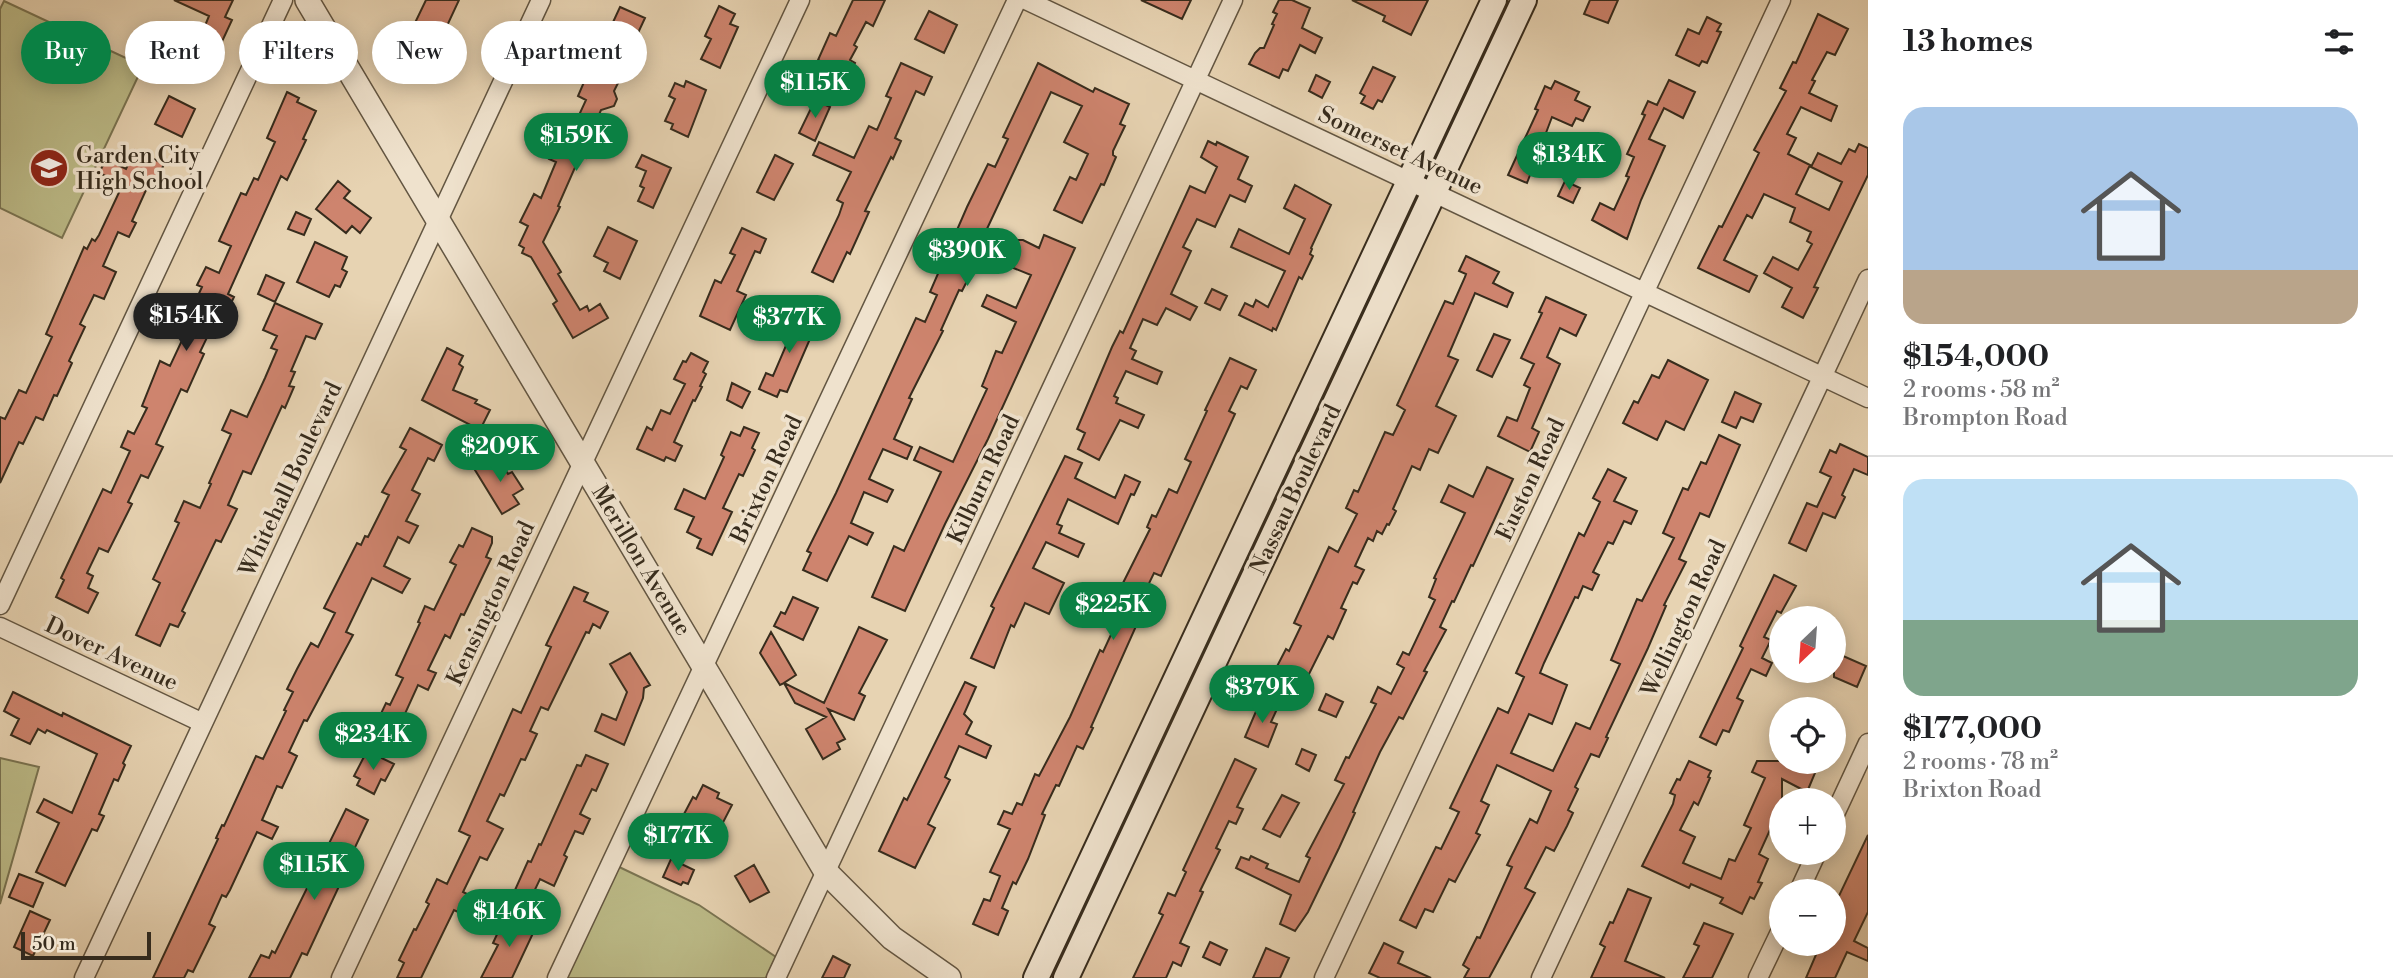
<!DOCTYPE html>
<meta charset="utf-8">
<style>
:root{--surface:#fff;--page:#f2f2f2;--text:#202124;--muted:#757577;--line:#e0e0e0;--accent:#0b8043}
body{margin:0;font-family:"Libre Bodoni",serif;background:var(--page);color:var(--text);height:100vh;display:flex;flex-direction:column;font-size:26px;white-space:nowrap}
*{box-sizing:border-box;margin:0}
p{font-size:23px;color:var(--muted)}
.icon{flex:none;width:38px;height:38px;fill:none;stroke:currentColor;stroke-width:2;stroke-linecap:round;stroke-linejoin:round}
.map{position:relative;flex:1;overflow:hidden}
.drawer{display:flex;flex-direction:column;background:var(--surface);width:525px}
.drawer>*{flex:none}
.hud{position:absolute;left:21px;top:21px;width:665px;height:63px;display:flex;gap:14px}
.needle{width:46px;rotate:205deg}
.tools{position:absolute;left:1769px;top:606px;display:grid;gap:14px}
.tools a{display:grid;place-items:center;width:77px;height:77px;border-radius:50%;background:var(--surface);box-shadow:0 4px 18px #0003;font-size:35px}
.scale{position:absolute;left:21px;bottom:18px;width:130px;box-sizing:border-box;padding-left:7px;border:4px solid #372c1d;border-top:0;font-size:19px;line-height:24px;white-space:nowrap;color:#372c1d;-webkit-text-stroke:5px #efe2cd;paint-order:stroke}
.price{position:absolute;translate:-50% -60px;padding:0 16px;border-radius:24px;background:var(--accent);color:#fff;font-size:23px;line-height:46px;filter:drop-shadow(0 2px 4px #0008)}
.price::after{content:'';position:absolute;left:50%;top:42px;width:21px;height:16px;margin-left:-10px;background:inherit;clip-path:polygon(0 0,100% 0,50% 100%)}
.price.on{background:#222;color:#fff}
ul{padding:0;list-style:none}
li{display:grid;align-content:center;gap:14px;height:371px;padding:0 35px}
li+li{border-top:2px solid var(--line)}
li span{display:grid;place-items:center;height:217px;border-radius:21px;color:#555}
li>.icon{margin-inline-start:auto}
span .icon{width:126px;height:126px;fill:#fffc;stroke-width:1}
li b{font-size:30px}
h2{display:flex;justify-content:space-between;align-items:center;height:84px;padding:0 35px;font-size:30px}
.chip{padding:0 24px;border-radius:32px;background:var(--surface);box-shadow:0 4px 18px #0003;font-size:24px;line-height:63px}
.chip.on{background:var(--accent);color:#fff}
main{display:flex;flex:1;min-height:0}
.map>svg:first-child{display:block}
.green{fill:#bcbb88;stroke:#7a7452;stroke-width:2}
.building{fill:#ce846e;stroke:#372c1d;stroke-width:2}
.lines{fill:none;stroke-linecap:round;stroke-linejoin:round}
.minor-casing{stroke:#635642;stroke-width:21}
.tertiary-casing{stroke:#635642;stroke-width:26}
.secondary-casing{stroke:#372c1d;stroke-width:28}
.minor{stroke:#efe2cd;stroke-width:18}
.tertiary{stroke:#efe2cd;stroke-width:23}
.secondary{stroke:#efe2cd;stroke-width:24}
.labels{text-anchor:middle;stroke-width:7;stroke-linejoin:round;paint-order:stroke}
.street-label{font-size:23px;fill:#372c1d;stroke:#efe2cd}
.poi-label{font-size:23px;fill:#372c1d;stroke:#efe2cd;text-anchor:start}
</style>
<main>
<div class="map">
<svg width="1868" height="978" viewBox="0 0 1868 978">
<rect width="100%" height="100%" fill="#e7d3b2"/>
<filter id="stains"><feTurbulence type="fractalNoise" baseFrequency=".00286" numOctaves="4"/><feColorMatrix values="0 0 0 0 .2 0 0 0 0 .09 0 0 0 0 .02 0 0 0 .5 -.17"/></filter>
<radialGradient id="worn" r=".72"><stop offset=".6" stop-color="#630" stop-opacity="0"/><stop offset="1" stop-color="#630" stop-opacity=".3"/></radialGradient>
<path class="green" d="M4 1 143 66 62 238 0 208V9Z
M0 758 39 767 0 904Z
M615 865 699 905 776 957 766 978H561Z"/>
<path class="building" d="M174 0H233L225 17 232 20 206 76 188 67 209 16Z
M426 0H459L445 30 450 33 442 50 438 48 430 67 400 54Z
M853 0H885L873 26 866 22 854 45 857 47 850 60 855 63 848 79 838 74 833 86 817 79 824 63 818 60 830 33 836 36Z
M1141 0H1191L1182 19Z
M1279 0H1292L1310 8 1302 28 1322 38 1315 53 1300 45 1288 71 1283 69 1279 78 1249 64 1255 53 1260 48H1264L1274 25 1272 24 1277 14 1273 12Z
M1352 0H1428L1411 35 1383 21 1385 16Z
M1590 0H1618L1608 23 1584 14Z
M719 6 735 14 730 24 738 27 720 68 701 59 711 39 705 36Z
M620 7 645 18 616 80 619 81 614 91 617 99 614 106 601 110 586 144 591 146 586 158 580 156 558 206 560 207 543 242 561 272 558 274 580 310 587 306 589 311 600 304 608 318 573 338 553 304 557 301 531 257 522 253 524 248 519 245 528 226 520 222 534 194 541 198 556 162 549 159 560 133 569 137 586 100 578 96 590 68 600 73 617 37 608 33Z
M929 11 957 25 944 53 915 39Z
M1818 14 1848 29 1835 55 1827 52 1812 80 1815 81 1809 93 1837 106 1831 121 1801 107 1787 134 1796 138 1788 154 1810 165 1796 194 1829 210 1842 182 1811 167 1818 153 1841 164 1849 149 1855 152 1859 144 1868 148V175L1814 287 1818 288 1803 318 1782 307 1792 288 1764 273 1773 257 1798 270 1812 244 1807 241 1811 232 1790 222 1795 208 1764 194 1752 218 1747 215 1724 260 1757 276 1749 292 1698 268 1719 226 1722 227 1759 153 1754 150 1786 91 1780 88 1793 62 1796 63Z
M1707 17 1721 24 1717 31 1721 32 1707 63 1702 61 1699 66 1676 55 1688 29 1699 34Z
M901 63 932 77 924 95 916 91 895 138 901 141 893 159 891 157 865 211 869 212 850 254 847 252 833 282 812 272 839 215 843 203 837 200 851 172 813 155 819 142 854 158 869 126 877 130 891 98 886 96Z
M1038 63 1093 92 1095 88 1129 104 1120 124 1125 126 1113 151V155L1116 157 1104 185 1101 184 1082 223 1054 210 1070 177 1076 180 1088 154 1064 142 1082 106 1051 92 986 231 969 277 962 291 959 290 941 330 943 331 909 398 912 399 894 439 912 447 907 459 883 449 869 479 893 490 887 502 864 492 851 523 873 533 867 545 849 536 827 581 803 570 811 553 807 551 836 493 916 318 925 322 937 295 930 292 967 207 988 164 995 167 1008 139 1003 137Z
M1373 67 1395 77 1382 102 1378 100 1373 109 1361 103 1365 96 1360 93Z
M1316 75 1330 82 1322 98 1309 91Z
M1669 80 1695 92 1683 118 1664 108 1649 139 1665 146 1641 200 1627 239 1592 220 1600 203 1614 210 1629 177 1626 176 1634 157 1627 154 1645 115 1642 114 1648 101 1657 105Z
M686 81 706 90 688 137 671 129 673 124 665 121 675 99 669 96 675 83 684 87Z
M1555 81 1579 92 1575 100 1590 107 1583 121 1576 118 1572 126 1552 117 1527 183 1508 175 1538 110 1535 109 1545 86 1551 89Z
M287 92 299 98 297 102 316 111 303 139 306 140 287 180 281 176 228 294 234 297 218 330 212 327 200 352 204 354 187 392 181 389 156 444 163 447 148 478 141 475 128 502 132 504 108 552 99 548 87 573 93 576 88 588 98 593 88 613 56 597 64 580 61 578 103 489 111 493 130 451 121 447 128 431 134 434 147 408 142 406 160 361 170 366 185 334 181 332 202 287 197 285 206 267 219 273 231 246 219 241 241 193 246 195 254 178 258 180 275 142 267 138Z
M169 96 195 109 182 137 155 124Z
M815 100 830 107 815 141 799 133Z
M1208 141 1216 145 1217 142 1248 157 1238 179 1252 186 1245 202 1230 195 1215 227 1197 219 1183 247 1191 251 1171 294 1197 307 1190 320 1166 308 1157 325 1143 319 1130 348 1136 351 1132 359 1162 372 1157 384 1126 371 1114 396 1118 398 1116 403 1144 415 1138 428 1120 420 1099 460 1078 449 1085 433 1077 429 1112 347 1120 331 1123 333 1190 186 1205 193 1217 167 1201 157Z
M135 150 164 164 156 182 151 179 132 221 136 223 129 237 118 232 103 266 116 272 104 299 94 295 80 324 85 327 69 361 72 363 57 396 54 395 43 420 36 417 23 444 19 442 0 483V417L5 419 19 390 26 393 52 337 46 334 84 247 87 249 92 239 95 241 99 235 123 184 99 173 106 159 126 169Z
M642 155 671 168 653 208 638 201 644 188 640 186 646 171 636 167Z
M775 155 793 164 774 200 757 192Z
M338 181 350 191 344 198 371 218 360 233 352 226 346 233 316 209Z
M1565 181 1580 188 1573 203 1558 196Z
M1295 185 1331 205 1311 248 1312 249 1310 254 1313 256 1302 279 1299 277 1276 330 1273 328 1272 331 1239 315 1245 303 1253 307 1256 300 1268 307 1285 271 1231 247 1239 229 1289 254 1305 219 1284 208Z
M296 212 311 219 304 235 288 229Z
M608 227 637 241 620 279 604 271 608 263 594 256Z
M742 228 766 239 760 253 755 251 737 291 746 295 730 330 700 316 715 280 721 283 735 255 730 253Z
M1044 235 1075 248 988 439 945 524 905 611 872 597 894 546 904 551 941 472 914 460 920 447 953 462 987 389 982 386 996 351 1002 353 1016 322 982 306 987 295 1016 308 1031 275 1006 265 1017 240H1023L1039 248Z
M315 242 347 257 342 269 347 272 340 287 335 285 329 297 297 282Z
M1466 256 1499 272 1493 283 1513 293 1507 307 1475 293 1448 356 1458 360 1436 406 1456 416 1438 453 1429 449 1420 470 1412 466 1393 509 1396 511 1389 525 1387 524 1382 534 1377 531 1373 541 1368 538 1355 566 1364 570 1357 584 1353 582 1341 608 1346 610 1333 639 1328 636 1301 690 1272 676 1286 649 1289 651 1301 626 1294 623 1329 547 1338 552 1357 514 1346 508 1354 490 1358 492 1385 432 1393 435 1405 410 1397 405 1445 301 1453 304 1465 277 1466 274 1459 271Z
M266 275 284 283 275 302 258 294Z
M1212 289 1227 296 1220 310 1205 303Z
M1546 297 1586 315 1576 336 1560 328 1547 357 1560 364 1532 428 1539 432 1530 452 1498 436 1507 417 1517 421 1530 388 1524 385 1534 364 1521 358 1542 313 1539 312Z
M275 303 322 324 315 339 306 336 291 371 295 372 289 386 294 387 285 408 282 406 251 474 243 471 228 505 237 509 221 542 216 540 182 611 185 613 178 627 170 624 160 646 136 635 160 583 153 579 179 523 175 521 184 501 200 508 211 484 209 483 231 434 222 430 231 410 247 417 265 378 277 350 271 348 277 336 263 330Z
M790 313 816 325 787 392 780 390 777 397 759 389 766 373 773 376 785 348 789 336 781 332Z
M1494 334 1510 340 1492 377 1477 370Z
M447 348 463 356 459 364 463 367 453 390 477 400 475 403 490 410 480 430 422 400Z
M691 353 708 362 703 372 706 374 700 386 702 387 695 401 693 400 674 442 682 446 675 461 666 457 664 461 637 449 647 427 652 430 661 410 670 414 685 384 674 379 683 361 686 362Z
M1230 358 1256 370 1247 389 1241 386 1229 411 1235 414 1161 576 1154 573 1135 612 1141 615 1091 727 1093 728 1083 749 1077 746 1059 786 1056 785 1042 814 1045 815 1028 859 1016 884 1013 882 1002 908 1008 911 998 935 973 924 984 899 990 901 1000 876 990 872 1010 829 998 824 1004 811 1012 814 1017 803 1022 805 1035 774 1039 776 1070 717 1100 650 1103 652 1115 626 1105 621 1112 605 1150 529 1147 527 1152 515 1156 517 1169 489 1177 493 1191 462 1185 459 1207 411 1205 410Z
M1668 360 1708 380 1684 430 1666 421 1657 440 1623 423 1634 401 1638 403 1652 375 1659 378Z
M732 383 750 392 742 408 727 400Z
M1735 392 1761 404 1753 422 1741 417 1736 428 1722 422Z
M744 427 759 433 752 448 755 450 743 476 739 474 723 508 732 512 712 555 697 548 701 539 687 532 694 517 675 509 684 489 705 499 724 457 721 455 731 432 740 436Z
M410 428 442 445 434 461 428 458 412 490 420 494 406 521 418 526 409 543 398 537 384 566 410 579 402 593 372 578 346 632 353 635 307 721 304 720 289 752 297 756 282 788 277 786 262 820 278 827 272 839 257 832 230 890 226 897 222 895 209 924 215 927 193 972 188 970 184 978H153L218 839 216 838 222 825 224 826 256 756 263 759 286 711 284 710 293 692 287 689 297 669 311 643 318 647 335 613 324 608 357 543 361 545 365 536 368 537 389 495 382 492 406 450 400 447Z
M1719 435 1740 445 1709 517 1700 513 1679 559 1686 562 1664 605 1666 606 1648 648 1606 737 1608 738 1599 757 1591 754 1575 787 1578 789 1568 810 1573 813 1567 826 1554 851 1546 847 1525 888 1535 893 1489 978H1464L1469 969 1463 965 1477 937 1480 938 1512 867 1507 865 1530 819 1537 823 1551 791 1497 765 1481 801 1489 805 1476 833 1480 835 1455 882 1449 879 1433 912 1425 909 1416 928 1400 920 1436 847 1441 849 1459 812 1450 808 1498 708 1508 713 1524 677 1516 673 1579 533 1584 536 1600 502 1593 498 1608 469 1626 478 1614 501 1637 511 1631 524 1624 521 1613 544 1608 542 1593 572 1599 575 1592 590 1583 586 1578 598 1575 597 1544 663 1540 673 1567 685 1552 724 1529 714 1511 753 1553 771 1576 723 1590 729 1620 664 1611 660 1637 599 1642 601 1674 538 1663 533 1683 488 1688 490 1701 462 1706 464Z
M1840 444 1868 457V475L1854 469 1842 495 1845 497 1835 518 1823 513 1806 551 1789 543 1807 503 1817 507 1831 477 1820 472 1830 450 1836 453Z
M497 456 508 474 512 472 523 489 513 495 519 504 502 514 475 470Z
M1065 456 1082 463 1075 478 1115 498 1125 475 1140 482 1134 495 1131 494 1118 524 1068 499 1057 524 1062 526 1059 533 1084 544 1078 557 1046 542 1033 568 1064 583 1049 614 1025 603 1014 627 1011 625 994 668 971 658 994 608 991 606 995 598Z
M1487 467 1513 479 1473 566 1471 565 1454 602 1452 601 1440 627 1446 630 1424 671 1427 672 1403 719 1399 717 1380 752 1353 812 1355 813 1339 848 1308 912 1295 931 1280 924 1291 895 1236 868 1241 857 1249 860 1251 856 1268 864 1266 868 1299 882 1310 858 1306 856 1344 784 1335 780 1346 757 1349 758 1376 704 1371 702 1378 687 1391 694 1404 668 1397 664 1403 652 1409 655 1435 600 1429 597 1436 579 1434 578 1465 513 1441 502 1449 485 1473 497Z
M472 528 492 537V543L486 557 491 559 464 615 461 614 450 638 445 635 428 670 436 673 428 690 418 685 403 718 413 723 405 739 376 724 386 703 390 705 403 678 396 675 420 623 418 622 425 606 434 610 456 565 450 562 459 545 463 547Z
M1774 575 1796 586 1781 613 1777 611 1764 637 1771 640 1762 658 1772 663 1766 676 1751 669 1737 698 1743 701 1729 732 1723 730 1716 745 1700 737 1743 648 1740 646Z
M574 587 588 593 584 601 608 612 600 628 593 624 589 633 586 632 548 710 541 707 530 731 537 734 525 760 521 759 504 796 500 794 487 821 503 829 487 860 480 857 463 892 467 894 458 912 454 910 421 978H397L404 963 399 960 414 929 416 930 429 904 426 902 437 879 447 884 470 836 459 831 513 709 521 713 551 647 546 645Z
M793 597 818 608 803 640 774 626 781 612 785 614Z
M859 627 887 640 859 693 865 696 854 720 828 709 845 739 837 743 840 749 823 759 806 729 826 717 795 703 784 683 780 685 760 653 771 632 796 675 784 683 824 703Z
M1834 652 1866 666 1857 687 1834 677Z
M630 653 650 685 644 688 643 698 624 745 595 731 602 714 616 720 627 692 610 664Z
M965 682 976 687 964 714 972 722 966 734 991 746 986 758 959 746 945 777 950 780 928 824 935 828 915 868 879 851 904 798 907 800Z
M13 692 62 716 63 713 131 746 123 763 125 765 118 781 114 779 99 814 104 816 97 831 92 829 65 886 36 872 59 823 37 812 44 799 72 813 97 754 47 730 45 733 38 729 30 744 11 735 19 719 4 711Z
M1326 694 1343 702 1336 717 1319 710Z
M1260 702 1277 709 1271 722 1277 724 1268 747 1245 737Z
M1302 749 1316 755 1309 771 1296 764Z
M367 751 394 764 385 781 381 779 374 794 357 785 360 779 354 776Z
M586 755 608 764 596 791 592 789 580 814 590 819 583 834 575 831 564 855 567 857 554 886 540 879 531 898 515 890 528 861 531 862 539 844 541 845 577 765 581 766Z
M1235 759 1256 769 1237 807 1243 809 1236 824 1229 821 1216 848 1220 850 1200 891 1203 892 1180 943 1189 947 1181 966 1173 962 1166 978H1133L1163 915 1159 913 1168 893 1175 896 1186 872 1183 870Z
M1689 761 1711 771 1708 777 1710 778 1698 805 1694 802 1680 830 1695 837 1683 863 1721 879 1729 859 1735 861 1751 828 1744 825 1765 778 1752 772 1757 761H1820L1807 792 1782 779V824L1774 821 1759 854 1768 859 1758 882 1762 883 1754 899 1750 897 1742 914 1720 903 1723 898 1691 884 1689 888 1642 866 1673 804 1675 795 1670 793 1677 779 1680 780Z
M703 785 719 793 717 798 732 805 716 836 689 823 691 819 683 816 693 797 696 799Z
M1282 795 1299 803 1280 837 1263 829Z
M346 809 368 820 339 881 341 882 307 955 302 953 290 978H249L261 955 269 958 272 951 275 953Z
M1868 835V912L1854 941 1868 948V961L1847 952 1835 978H1806L1821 943H1834V927L1838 917 1835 916 1841 902 1837 900Z
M671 859 694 870 688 884 683 882 681 885 663 877Z
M754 865 769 892 750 902 735 876Z
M19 874 43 883 33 907 9 897Z
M1628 889 1651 898 1625 961 1665 978H1591L1605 947 1600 944 1610 922 1613 923Z
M30 911 50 920 33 956 14 947Z
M506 915 535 929 512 978H481L498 945 493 943Z
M1704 923 1733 934 1712 978H1683L1699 946 1694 944Z
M1210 942 1227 950 1220 965 1203 957Z
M1384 943 1403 952 1398 963 1431 978H1380L1369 973Z
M1266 948 1289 958 1280 978H1253Z
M833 956 850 965 844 978H822Z"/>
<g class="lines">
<g class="minor-casing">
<path id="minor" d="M1026 0 1868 398
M0 605 283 0
M0 627 203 723
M1834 816 1868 743
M1799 891 1817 852
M84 978 541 0
M341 978 800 0
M557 978 1017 0
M776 978 1233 0
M1324 978 1781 0
M1541 978 1868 279
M1758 978 1782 928"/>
</g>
<g class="tertiary-casing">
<path id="tertiary" d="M307 0 826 872 892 938 949 978"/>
</g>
<g class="secondary-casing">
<path id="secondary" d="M1036 978 1494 0
M1066 978 1524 0"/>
</g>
<use href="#minor" class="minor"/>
<use href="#tertiary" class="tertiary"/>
<use href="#secondary" class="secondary"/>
</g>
<defs>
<g id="school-disc" transform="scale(2.0125)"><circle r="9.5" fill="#8f2418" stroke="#efe2cd"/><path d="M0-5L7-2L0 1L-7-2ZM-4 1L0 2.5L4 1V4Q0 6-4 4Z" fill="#fff"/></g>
</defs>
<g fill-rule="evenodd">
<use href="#school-disc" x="49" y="168"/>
</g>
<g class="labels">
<g class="street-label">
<text transform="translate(1401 150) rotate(25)" y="8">Somerset Avenue</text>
<text transform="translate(290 479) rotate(-65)" y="8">Whitehall Boulevard</text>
<text transform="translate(766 479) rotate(-65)" y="8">Brixton Road</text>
<text transform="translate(983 479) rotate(-65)" y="8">Kilburn Road</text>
<text transform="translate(1530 479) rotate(-65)" y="8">Euston Road</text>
<text transform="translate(1295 489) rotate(-65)" y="8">Nassau Boulevard</text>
<text transform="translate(642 560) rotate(59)" y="8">Merillon Avenue</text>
<text transform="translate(490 603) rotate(-65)" y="8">Kensington Road</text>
<text transform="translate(1683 618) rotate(-65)" y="8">Wellington Road</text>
<text transform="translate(112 653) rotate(25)" y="8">Dover Avenue</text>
</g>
<g class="poi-label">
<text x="76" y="163">Garden City<tspan x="76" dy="26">High School</tspan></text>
</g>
</g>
<rect width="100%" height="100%" filter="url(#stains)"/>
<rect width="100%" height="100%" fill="url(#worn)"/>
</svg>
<div class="tools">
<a><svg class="needle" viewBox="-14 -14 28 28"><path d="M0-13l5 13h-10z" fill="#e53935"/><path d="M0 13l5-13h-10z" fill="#757577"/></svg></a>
<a><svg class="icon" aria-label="locate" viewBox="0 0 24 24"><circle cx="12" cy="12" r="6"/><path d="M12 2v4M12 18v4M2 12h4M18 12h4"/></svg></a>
<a>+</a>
<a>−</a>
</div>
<div class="scale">50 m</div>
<b class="price" style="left:815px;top:120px">$115K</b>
<b class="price" style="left:576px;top:173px">$159K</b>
<b class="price" style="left:1569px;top:192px">$134K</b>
<b class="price" style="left:967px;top:288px">$390K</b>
<b class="price on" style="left:186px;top:353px">$154K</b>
<b class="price" style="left:789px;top:355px">$377K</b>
<b class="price" style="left:500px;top:484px">$209K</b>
<b class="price" style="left:1113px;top:642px">$225K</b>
<b class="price" style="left:1262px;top:725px">$379K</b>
<b class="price" style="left:373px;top:772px">$234K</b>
<b class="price" style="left:678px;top:873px">$177K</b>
<b class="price" style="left:314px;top:902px">$115K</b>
<b class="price" style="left:509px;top:949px">$146K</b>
<div class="hud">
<a class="chip on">Buy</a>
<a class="chip">Rent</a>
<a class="chip">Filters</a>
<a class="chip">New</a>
<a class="chip">Apartment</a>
</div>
</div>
<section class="drawer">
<h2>13 homes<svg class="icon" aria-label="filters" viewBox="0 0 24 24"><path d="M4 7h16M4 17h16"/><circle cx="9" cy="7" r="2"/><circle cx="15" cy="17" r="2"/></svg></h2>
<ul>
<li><span style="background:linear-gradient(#a9c7e8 75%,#b9a48a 0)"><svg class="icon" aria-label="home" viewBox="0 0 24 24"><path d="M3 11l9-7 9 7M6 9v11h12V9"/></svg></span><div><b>$154,000</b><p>2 rooms · 58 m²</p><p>Brompton Road</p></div></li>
<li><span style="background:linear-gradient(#bfe0f5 65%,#7fa58c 0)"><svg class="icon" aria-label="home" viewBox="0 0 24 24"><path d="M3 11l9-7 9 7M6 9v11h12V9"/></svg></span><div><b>$177,000</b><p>2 rooms · 78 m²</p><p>Brixton Road</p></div></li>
</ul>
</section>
</main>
